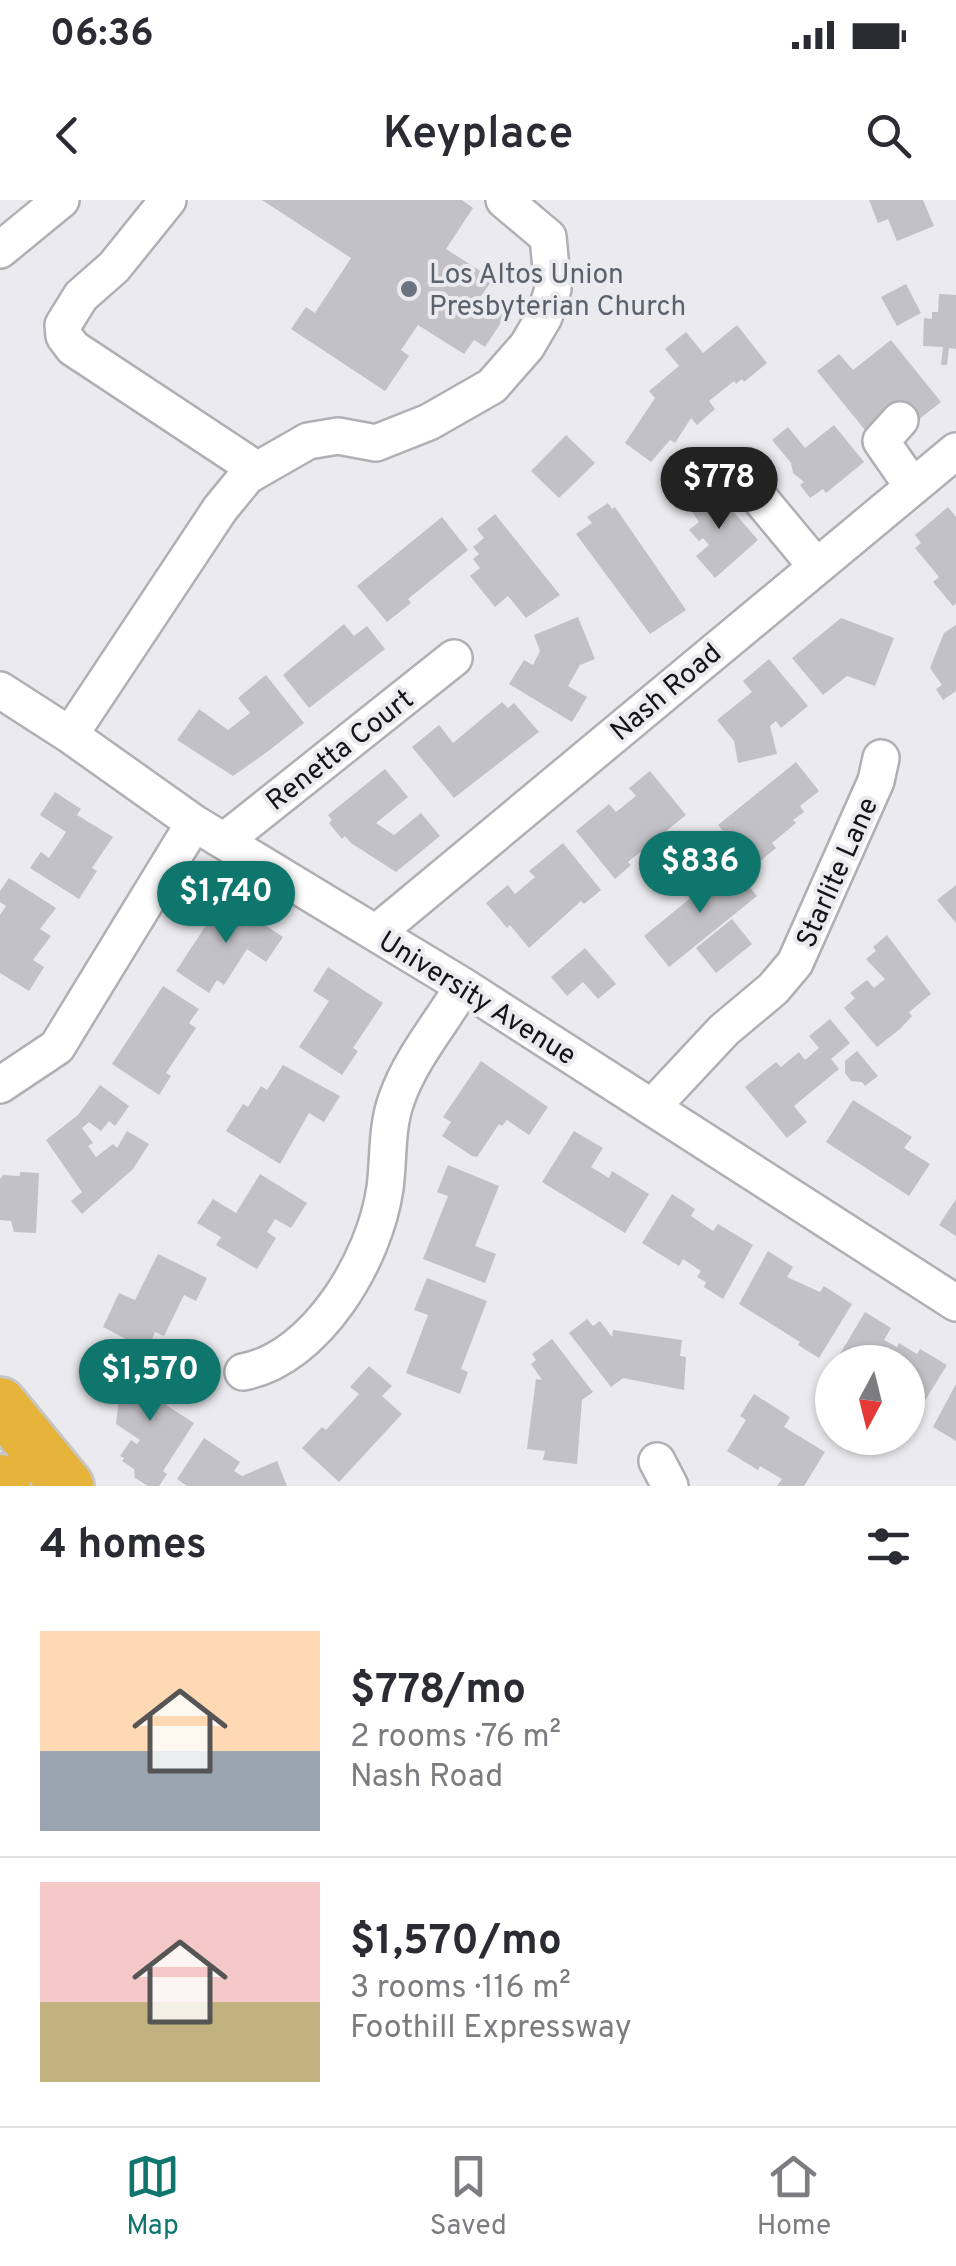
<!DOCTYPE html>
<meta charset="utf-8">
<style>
:root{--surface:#fff;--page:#f7f7f7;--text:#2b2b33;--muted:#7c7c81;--line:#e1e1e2;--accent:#0f766e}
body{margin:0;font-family:Overpass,sans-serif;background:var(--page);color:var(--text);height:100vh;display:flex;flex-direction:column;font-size:38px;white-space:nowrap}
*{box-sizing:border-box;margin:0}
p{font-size:32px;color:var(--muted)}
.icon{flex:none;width:55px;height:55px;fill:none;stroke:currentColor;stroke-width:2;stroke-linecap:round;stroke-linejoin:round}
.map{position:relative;height:1286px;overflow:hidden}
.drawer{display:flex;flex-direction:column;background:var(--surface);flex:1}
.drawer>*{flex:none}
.needle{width:65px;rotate:187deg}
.fabs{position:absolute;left:815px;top:1145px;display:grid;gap:20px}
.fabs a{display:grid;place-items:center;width:110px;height:110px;border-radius:50%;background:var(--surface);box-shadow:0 2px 8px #0004;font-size:50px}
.price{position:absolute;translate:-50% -85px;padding:0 22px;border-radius:35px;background:var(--accent);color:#fff;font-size:32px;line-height:65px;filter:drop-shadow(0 2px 5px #0008)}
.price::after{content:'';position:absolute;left:50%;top:60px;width:30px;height:22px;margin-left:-15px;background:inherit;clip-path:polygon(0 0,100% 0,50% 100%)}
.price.current{background:#222;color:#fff}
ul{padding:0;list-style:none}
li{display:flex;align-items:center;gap:30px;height:250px;padding:0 40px}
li+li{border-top:2px solid var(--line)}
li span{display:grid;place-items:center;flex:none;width:280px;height:200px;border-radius:0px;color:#555}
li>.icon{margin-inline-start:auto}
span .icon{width:120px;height:120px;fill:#fffc;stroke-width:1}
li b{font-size:42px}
h2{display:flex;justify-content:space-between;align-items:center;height:120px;padding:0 40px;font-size:42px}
.status{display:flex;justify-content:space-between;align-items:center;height:70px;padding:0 50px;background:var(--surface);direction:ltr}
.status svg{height:28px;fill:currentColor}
header{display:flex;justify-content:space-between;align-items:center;height:130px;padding:0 40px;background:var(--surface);font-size:45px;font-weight:600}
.tab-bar{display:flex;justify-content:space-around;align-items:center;height:140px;border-top:2px solid var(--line);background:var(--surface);font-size:28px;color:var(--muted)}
.tab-bar a{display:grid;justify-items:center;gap:5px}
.tab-bar .current{color:var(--accent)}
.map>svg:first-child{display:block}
.building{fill:#c2c1c5}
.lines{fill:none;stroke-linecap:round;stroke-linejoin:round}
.minor-casing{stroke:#b1afb3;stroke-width:40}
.highway-casing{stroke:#c7c6c7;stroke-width:58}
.minor{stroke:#fff;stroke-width:35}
.highway{stroke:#e6b33b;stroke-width:52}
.worship-dot{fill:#6b7280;stroke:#ebeaee;stroke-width:4}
.labels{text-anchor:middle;stroke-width:8;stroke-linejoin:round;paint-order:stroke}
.worship-label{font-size:28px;fill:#5b616d;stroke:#ebeaee;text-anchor:start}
.street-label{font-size:28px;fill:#141315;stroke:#ebeaee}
</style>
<div class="status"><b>06:36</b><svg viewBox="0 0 49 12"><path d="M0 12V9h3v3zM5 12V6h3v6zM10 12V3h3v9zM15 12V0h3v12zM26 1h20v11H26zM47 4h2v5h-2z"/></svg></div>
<header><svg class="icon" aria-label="back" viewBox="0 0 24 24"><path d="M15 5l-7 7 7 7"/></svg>Keyplace<svg class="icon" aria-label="search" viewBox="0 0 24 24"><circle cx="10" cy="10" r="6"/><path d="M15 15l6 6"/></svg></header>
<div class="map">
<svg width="956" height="1286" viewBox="0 0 956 1286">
<rect width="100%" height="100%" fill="#ebeaee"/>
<path class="building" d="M262 0H462L473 8 446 49 493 79 479 99 506 115 485 147 474 140 464 154 418 125 401 150 409 156 385 191 291 129 306 107 315 113 351 58Z
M869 0H923L934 26 897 41 888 19 878 23Z
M906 84 921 113 897 126 881 97Z
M939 94 956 95V149L949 148 947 165H941L943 147 923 146 924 118 932 119V112H938Z
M737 125 767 163 744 182 742 179 736 184 734 181 709 201 715 209 697 225 691 218 675 243 670 240 651 262 625 243 655 198 649 191 679 166 665 149 686 132 703 153Z
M891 140 941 202 913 224 897 204 865 230 817 171 839 154 853 170Z
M834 225 864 262 826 293 823 289 810 298 800 285 804 282 793 273 791 263 772 240 788 227 805 248Z
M566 235 595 263 559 298 531 271Z
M705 286 721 303 724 301 758 340 715 378 696 356 709 345 703 338 699 341 689 330 699 322 686 302Z
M608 303 612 309 615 307 686 410 650 434 576 334 592 323 587 317Z
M948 307 956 317V403L953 406 933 382 939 377 915 348 921 343 915 335Z
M495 314 560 395 526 418 508 396 495 407 470 376 480 368 473 359 479 354 473 347 484 338 477 329Z
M442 317 468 350 408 399 411 403 387 422 357 386Z
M578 417 595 459 580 465 568 486 587 497 572 522 509 484 524 460 533 465 540 451 534 435Z
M841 418 894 438 875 486 847 476 823 495 792 458Z
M344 424 354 436 367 426 385 449 309 508 283 475Z
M956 425V491L943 500 936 489 942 485 930 468 944 433Z
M769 459 808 506 781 528 776 521 770 526 777 554 738 563 734 541 717 520 752 492 743 481Z
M266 475 304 523 267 552 233 576 177 540 199 509 228 530 250 513 238 498Z
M502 502 508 508 514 503 539 532 454 598 412 547 439 525 453 543Z
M796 562 819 591 800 606 804 612 793 620 796 623 772 643 776 648 753 667 718 625Z
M385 569 408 597 376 623 394 635 421 613 440 636 396 672 351 643 345 636 342 639 329 623 332 620 328 615Z
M650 571 686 615 628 662 631 665 615 679 576 631 609 604 616 612 636 596 629 588Z
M55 592 81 609 77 615 113 637 92 668 97 671 79 699 30 668 41 652 49 658 66 632 40 615Z
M563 643 601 690 584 704 581 701 529 748 510 725 507 728 486 703 508 685 515 694 535 677 529 671Z
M731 665 757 696 669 767 644 736Z
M9 678 56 708 40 729 51 736 33 760 44 767 29 791 0 773V715L6 706 0 702V691Z
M956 685V723L937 700Z
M224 698 283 737 266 762 247 749 224 785 217 780 209 793 176 771Z
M732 719 752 744 716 773 696 748Z
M887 735 931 794 909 812 912 816 900 829 877 847 844 808 855 798 850 793 867 780 874 788 885 779 866 759 876 751 873 747Z
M585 748 616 784 598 799 583 782 567 796 551 777Z
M328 767 383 803 353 848 358 851 342 875 299 847 329 801 313 791Z
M163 786 199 809 189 823 196 828 166 873 171 876 159 895 112 864Z
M830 819 850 843 831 859 839 869 794 906 807 922 787 938 745 887 776 862 781 867 799 852 805 860 819 848 809 836Z
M857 851 878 876 865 886 862 882 851 881 845 873V861Z
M481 861 548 907 529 935 507 920 502 926 499 924 477 957 472 956 442 936 451 922 443 917Z
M283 865 340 896 324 922 309 913 280 964 226 931 243 904 248 907 261 886 267 890Z
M100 885 129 906 115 926 109 921 101 931 89 922 82 928 93 943 88 946 96 957 113 944 117 948 127 931 149 944 133 969 82 1014 71 1001 82 992 46 940 78 915Z
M853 900 912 937 904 948 930 964 909 996 826 942Z
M574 931 603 948 591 967 609 978 612 971 649 994 625 1033 542 982Z
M448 965 499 986 475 1046 496 1054 485 1083 423 1059 448 996 437 992Z
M20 972 39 973 36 1033 14 1032 11 1021 0 1020V979L3 975 20 976Z
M260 974 307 1003 291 1028 275 1019 267 1032 276 1038 257 1069 216 1045 221 1037 197 1023 213 999 236 1013Z
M672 994 695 1009 691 1016 713 1031 718 1024 753 1045 723 1099 704 1087 706 1082 697 1077 701 1071 683 1059 679 1066 642 1043Z
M956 999V1036L939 1025Z
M768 1051 793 1067 787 1077 820 1092 824 1086 852 1104 819 1158 798 1145 800 1142 739 1104Z
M158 1054 207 1078 196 1101 184 1095 164 1136 155 1132 151 1142 145 1139 141 1147 103 1127 119 1093 135 1100Z
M427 1078 487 1101 461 1169 468 1172 460 1194 406 1173 428 1115 414 1110Z
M865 1112 891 1128 884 1140 897 1147 899 1143 917 1154 920 1149 947 1165 913 1220 908 1217V1162H840L837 1159Z
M587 1119 593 1126 600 1121 612 1137 613 1130 682 1140 680 1156 686 1157 684 1190 623 1178 611 1187 569 1133Z
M552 1139 593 1192 582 1200 577 1264 543 1260 545 1251 527 1249 536 1179 542 1180 531 1164 536 1160 532 1154Z
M135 1163 171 1167 166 1205 194 1223 163 1271 167 1274 159 1286H148L135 1278 134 1269 122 1261 124 1258 120 1256 131 1240 137 1244 140 1240 116 1224 120 1189 132 1190Z
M369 1166 392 1186 382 1196 402 1214 339 1282 302 1248 322 1227 326 1230 359 1194 350 1187Z
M956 1184V1241L933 1227Z
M754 1194 790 1217 784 1227 825 1252 804 1286H777L782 1279 760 1266 758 1270 727 1251 746 1220 740 1216Z
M204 1238 240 1262 234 1271 242 1276 277 1261 287 1286H187L177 1279Z"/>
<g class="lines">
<g class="minor-casing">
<path id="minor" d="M168 0 114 67 81 96 63 125 64 136 73 148 256 269
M0 50 61 0
M900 220 881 241 913 287
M748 284 816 366
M0 490 70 535 194 623 463 786 956 1103
M70 535 220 309 247 276 308 241 338 236 376 243 429 222 492 186 527 146 544 117 553 89 548 37 504 0
M224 641 454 458
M376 733 956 251
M0 885 57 847 194 623
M652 907 724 830 773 789 795 763 876 581 881 558
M243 1172C317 1158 375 1059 385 988 389 958 386 927 397 898 411 858 442 822 463 786
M657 1261 670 1286"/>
</g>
<g class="highway-casing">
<path id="highway" d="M0 1204 67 1286
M0 1281 4 1286"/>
</g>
<use href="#minor" class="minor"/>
<use href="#highway" class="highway"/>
</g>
<circle class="worship-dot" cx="409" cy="89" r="10"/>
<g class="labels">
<g class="worship-label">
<text x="429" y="83">Los Altos Union<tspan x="429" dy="32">Presbyterian Church</tspan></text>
</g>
<g class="street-label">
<text transform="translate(665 491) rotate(-40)" y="10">Nash Road</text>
<text transform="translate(339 549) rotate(-38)" y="10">Renetta Court</text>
<text transform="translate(836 672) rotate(-66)" y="10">Starlite Lane</text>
<text transform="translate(478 797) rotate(32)" y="10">University Avenue</text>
</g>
</g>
</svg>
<div class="fabs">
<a><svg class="needle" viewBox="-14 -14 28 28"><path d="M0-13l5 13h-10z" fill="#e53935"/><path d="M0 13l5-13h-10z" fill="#7c7c81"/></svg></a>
</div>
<b class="price current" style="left:719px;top:332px">$778</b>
<b class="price" style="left:700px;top:716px">$836</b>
<b class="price" style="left:226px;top:746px">$1,740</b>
<b class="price" style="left:150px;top:1224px">$1,570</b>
</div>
<section class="drawer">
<h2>4 homes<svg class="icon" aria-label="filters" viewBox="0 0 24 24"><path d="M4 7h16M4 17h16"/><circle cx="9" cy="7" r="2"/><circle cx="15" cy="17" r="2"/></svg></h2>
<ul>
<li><span style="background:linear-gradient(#ffd9b3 60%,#9aa5b1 0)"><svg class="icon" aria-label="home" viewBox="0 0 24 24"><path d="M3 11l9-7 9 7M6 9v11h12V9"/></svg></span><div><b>$778/mo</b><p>2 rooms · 76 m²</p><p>Nash Road</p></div></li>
<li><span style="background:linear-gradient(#f6c9c9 60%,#c2b280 0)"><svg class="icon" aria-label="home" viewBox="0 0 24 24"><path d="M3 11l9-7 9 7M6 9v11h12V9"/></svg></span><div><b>$1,570/mo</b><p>3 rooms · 116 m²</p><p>Foothill Expressway</p></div></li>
</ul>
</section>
<nav class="tab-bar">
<a class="current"><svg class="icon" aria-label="map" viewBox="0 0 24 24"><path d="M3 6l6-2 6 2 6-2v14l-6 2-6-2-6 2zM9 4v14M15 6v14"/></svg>Map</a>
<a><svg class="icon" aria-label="saved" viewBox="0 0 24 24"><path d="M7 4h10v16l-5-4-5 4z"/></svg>Saved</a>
<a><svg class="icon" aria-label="home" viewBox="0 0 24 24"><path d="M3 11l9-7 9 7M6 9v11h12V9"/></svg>Home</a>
</nav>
